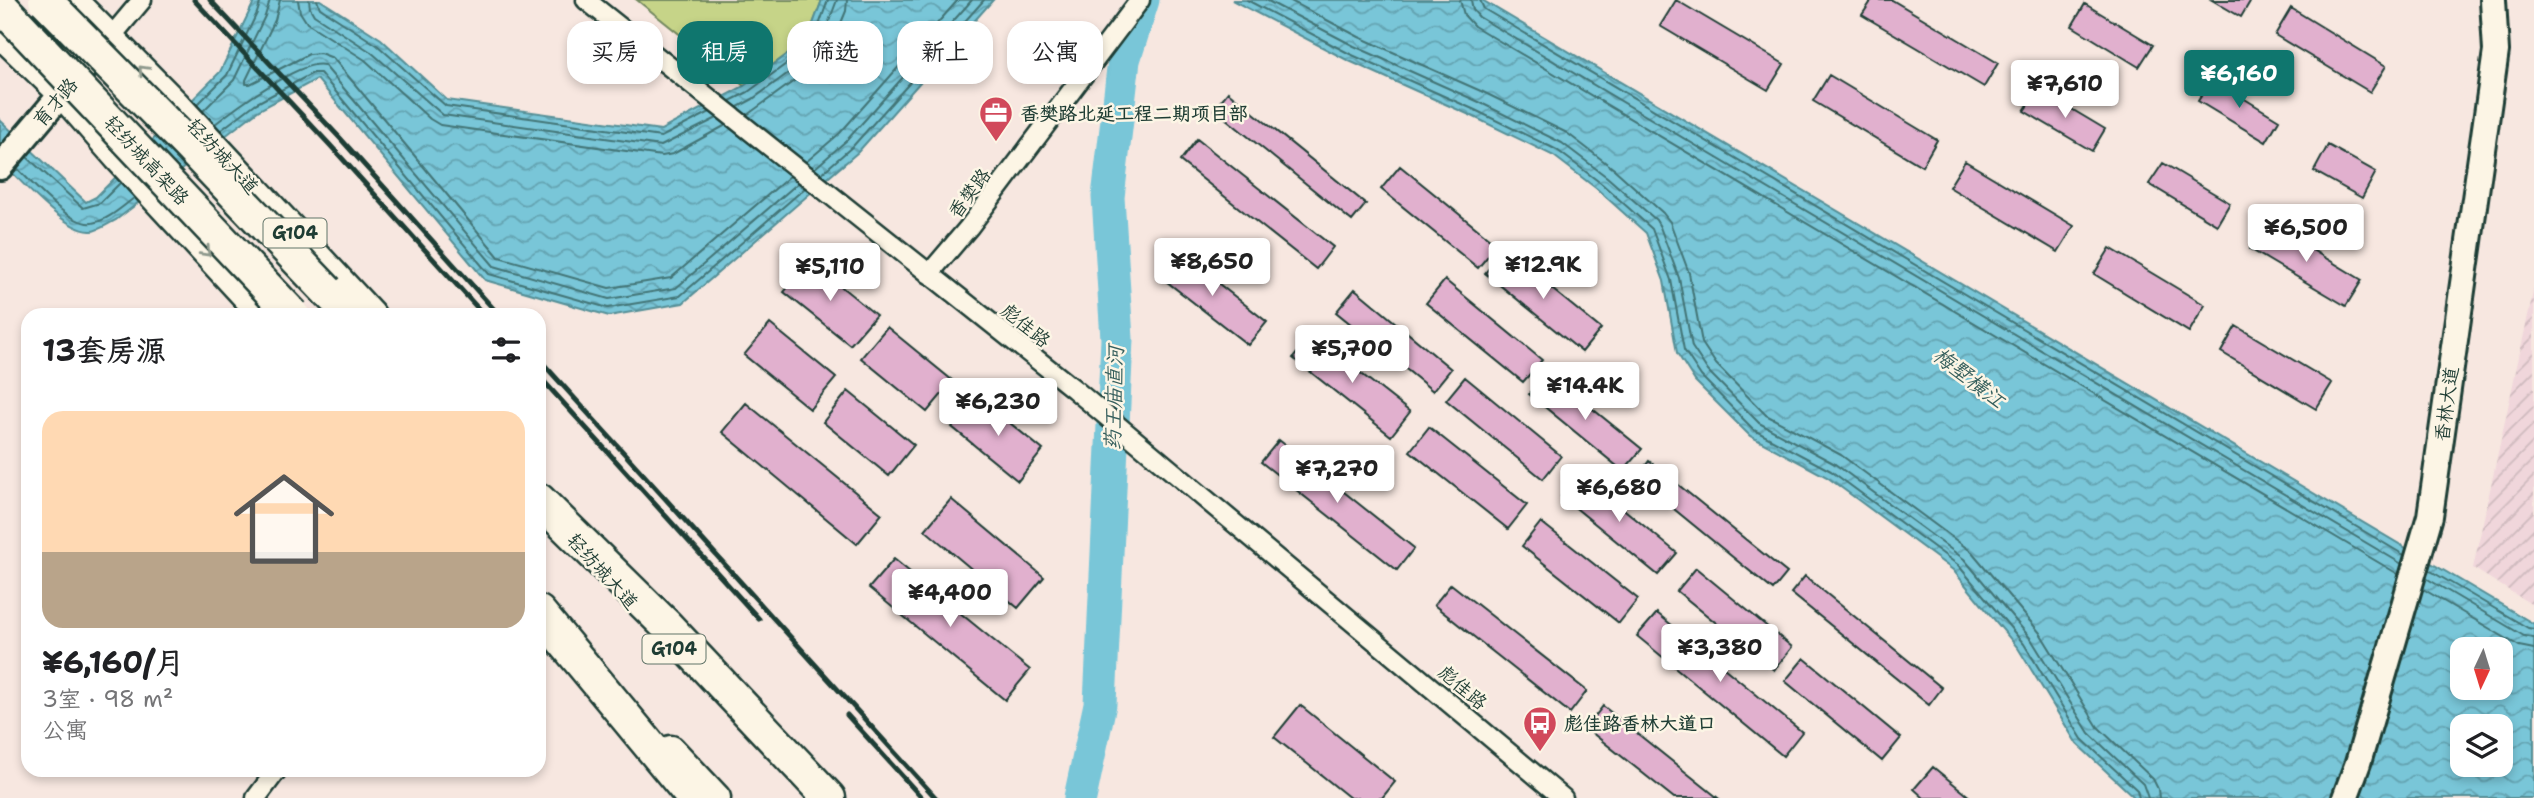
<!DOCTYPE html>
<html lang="zh">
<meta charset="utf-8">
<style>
:root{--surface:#fff;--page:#f2f2f2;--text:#202124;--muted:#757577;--line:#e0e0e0;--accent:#0f766e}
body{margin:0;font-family:"Shantell Sans","LXGW WenKai TC",sans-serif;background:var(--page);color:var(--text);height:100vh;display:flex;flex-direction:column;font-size:26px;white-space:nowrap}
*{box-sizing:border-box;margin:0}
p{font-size:23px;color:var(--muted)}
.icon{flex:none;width:38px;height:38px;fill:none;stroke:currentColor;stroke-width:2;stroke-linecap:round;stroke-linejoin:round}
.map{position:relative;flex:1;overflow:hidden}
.panel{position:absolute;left:21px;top:308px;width:525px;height:469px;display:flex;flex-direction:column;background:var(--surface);border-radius:21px;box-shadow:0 4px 10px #0003}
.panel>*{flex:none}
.banner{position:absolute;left:567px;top:21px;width:665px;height:63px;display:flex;gap:14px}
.needle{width:46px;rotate:184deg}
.tools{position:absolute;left:2450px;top:637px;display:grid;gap:14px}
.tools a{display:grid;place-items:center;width:63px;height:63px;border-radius:14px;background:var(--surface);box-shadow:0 4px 10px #0003;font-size:35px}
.price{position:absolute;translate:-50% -60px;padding:0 16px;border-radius:7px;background:#fff;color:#222;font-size:23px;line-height:46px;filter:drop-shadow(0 2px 4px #0008)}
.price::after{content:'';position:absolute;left:50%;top:42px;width:21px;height:16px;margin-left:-10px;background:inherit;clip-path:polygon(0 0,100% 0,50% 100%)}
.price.selected{background:var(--accent);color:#fff}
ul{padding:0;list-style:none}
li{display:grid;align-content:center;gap:14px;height:371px;padding:0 21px}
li+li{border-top:2px solid var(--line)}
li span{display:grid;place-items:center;height:217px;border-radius:21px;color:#555}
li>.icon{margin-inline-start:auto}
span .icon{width:126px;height:126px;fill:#fffc;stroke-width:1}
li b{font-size:30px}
h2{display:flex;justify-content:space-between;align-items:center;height:84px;padding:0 21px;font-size:30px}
.chip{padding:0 24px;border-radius:21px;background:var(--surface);box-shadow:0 4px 10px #0003;font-size:24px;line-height:63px}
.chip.selected{background:var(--accent);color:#fff}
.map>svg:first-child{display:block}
.industrial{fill:url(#industrial-furrows)}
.grass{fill:#c6d488;stroke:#72885e;stroke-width:2}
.water{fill:url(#water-waves);stroke:#558f96;stroke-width:2;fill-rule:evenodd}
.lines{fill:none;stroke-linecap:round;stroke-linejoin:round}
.shore{stroke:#437476;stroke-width:2}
.river{stroke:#79c6d8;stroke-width:33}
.building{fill:#e1b0ce;stroke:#1f3d34;stroke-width:2}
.street-casing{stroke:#1f3d34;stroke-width:23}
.secondary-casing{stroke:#1f3d34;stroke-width:30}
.primary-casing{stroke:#1f3d34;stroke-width:33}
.highway-casing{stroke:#1f3d34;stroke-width:37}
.street{stroke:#fcf5e5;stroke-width:18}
.secondary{stroke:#fcf5e5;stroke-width:24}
.primary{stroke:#fcf5e5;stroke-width:28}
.highway{stroke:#fcf5e5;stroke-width:32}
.rail{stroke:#1f3d34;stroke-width:5}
.highway-bridge-casing{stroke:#1f3d34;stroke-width:37;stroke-linecap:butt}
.highway-bridge{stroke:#fcf5e5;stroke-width:32}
.oneway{stroke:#8e998c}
.labels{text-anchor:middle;stroke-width:5;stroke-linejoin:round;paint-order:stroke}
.shield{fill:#fcf5e5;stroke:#617469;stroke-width:2}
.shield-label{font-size:18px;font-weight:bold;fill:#1f3d34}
.street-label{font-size:19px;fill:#1f3d34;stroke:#fcf5e5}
.poi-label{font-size:19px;font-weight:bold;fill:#1f3d34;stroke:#fcf5e5;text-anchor:start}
.water-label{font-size:21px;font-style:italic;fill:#365f5d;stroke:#fcf5e5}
</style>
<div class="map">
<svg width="2534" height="798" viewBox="0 0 2534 798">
<defs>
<pattern id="industrial-furrows" width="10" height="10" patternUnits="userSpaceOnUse" patternTransform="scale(1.75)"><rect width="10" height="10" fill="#f0d6db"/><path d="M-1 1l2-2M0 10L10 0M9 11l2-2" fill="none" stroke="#cdb9bd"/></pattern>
<pattern id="water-waves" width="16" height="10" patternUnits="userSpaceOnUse" patternTransform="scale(1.75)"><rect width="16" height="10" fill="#79c6d8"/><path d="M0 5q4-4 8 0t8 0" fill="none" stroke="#63a2b0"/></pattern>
</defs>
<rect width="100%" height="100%" fill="#f7e7e0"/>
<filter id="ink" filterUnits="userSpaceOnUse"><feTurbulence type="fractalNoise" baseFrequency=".0143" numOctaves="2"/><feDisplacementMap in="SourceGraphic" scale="14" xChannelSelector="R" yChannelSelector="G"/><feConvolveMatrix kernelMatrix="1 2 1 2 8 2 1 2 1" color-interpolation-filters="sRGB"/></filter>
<g filter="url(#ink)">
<path class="industrial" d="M2534 288V606L2473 568Z"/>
<path class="grass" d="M637 0H822L807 40 744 86Z"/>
<path class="water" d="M255 0H320L381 39 447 100 661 130 744 86 807 40 822 0H993L858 152 683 303 609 316 485 280 317 79 259 110 116 220C109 223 98 231 91 231 65 232 18 178 0 160V120L86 202 96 197 220 72Z
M1232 0H1482L2534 624V798H2135L2077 744 2018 648 1953 570 1827 477 1750 436 1695 381 1677 353 1664 281 1646 233 1597 189 1554 156 1472 116 1347 60ZM2462 649H2501V688H2462ZM2462 726H2501V765H2462Z"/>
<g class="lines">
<path class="shore" d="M280 0 275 20 246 80V84H250L309 54 320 53 333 58 499 257 609 288 671 278 790 176
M298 0 300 12 307 23 365 60 430 119 440 125 662 156 673 154 726 125
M309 0 310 8 314 15 371 52 443 115 661 146 717 118
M317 0 320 8 377 45 446 106 661 137 710 112
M1247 0 1350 54 1475 110 1557 150 1602 184 1652 229 1671 280 1684 350 1701 376 1754 430 1831 471 1958 565 2024 644 2082 739 2137 790 2139 798
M1266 0 1354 46 1479 102 1562 143 1607 177 1656 220 1660 227 1679 278 1692 347 1708 371 1759 423 1835 464 1964 559 2031 639 2089 733 2143 784 2148 798
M1289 0 1359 37 1483 92 1567 133 1614 169 1663 213 1670 222 1689 273 1702 343 1716 364 1766 415 1841 455 1972 552 2040 633 2098 727 2153 779 2158 789 2159 798
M1460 0 1464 15 1474 26 2398 574
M1471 0 1473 10 1479 17 2402 564
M1480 0 1484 9 2404 555
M730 101 748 92 812 45 828 0
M197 105 227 75 257 13 261 0
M738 107 753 99 818 51 837 0
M203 111 234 80 265 16 270 0
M747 115 827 57 846 11 847 0
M215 124C234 109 301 59 324 65L494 266 609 299 676 288 798 183
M221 130 255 104 313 73H320L489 274 608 308 680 296 805 188
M27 157 83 208 100 203 120 183
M806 162 840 133 958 0
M17 168C32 183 70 226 92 223 107 221 122 207 134 198
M814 169 847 140 972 0
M821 174 853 146 984 0
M2429 570 2528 628 2534 629
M2426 578 2524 636 2534 638
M2423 589 2519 646 2534 649"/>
<path class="river" d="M1080 798 1100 704 1117 339 1108 197 1124 60 1143 0"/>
</g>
<path class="building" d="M1676 0 1784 64 1768 90 1660 26Z
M1872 0H1892L1998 63 1984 87 1862 15Z
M2212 0H2251L2241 17Z
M2085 4 2153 45 2139 67 2072 26Z
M2291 8 2386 66 2370 92 2275 35Z
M1829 75 1937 140 1922 166 1813 101Z
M2212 79 2279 120 2266 142 2198 101Z
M2038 89 2105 129 2092 151 2024 111Z
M1228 92 1366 204 1352 221 1214 109Z
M1197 139 1333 247 1316 269 1180 161Z
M2328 145 2376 172 2362 198 2314 171Z
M1965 161 2074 226 2058 252 1949 187Z
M2163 163 2230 203 2217 225 2149 184Z
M1400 166 1497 245 1478 268 1381 189Z
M2266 222 2362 280 2346 306 2250 249Z
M2110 248 2205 305 2189 332 2094 274Z
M1176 250 1267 322 1248 345 1157 274Z
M1504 250 1601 329 1582 352 1485 273Z
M810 261 876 315 850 345 784 292Z
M1445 280 1542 360 1523 382 1426 303Z
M1355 289 1451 369 1433 391 1336 312Z
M770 324 836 378 810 409 744 355Z
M2236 326 2332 383 2316 409 2221 352Z
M887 327 953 381 927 412 861 358Z
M1312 335 1410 412 1391 436 1293 358Z
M1547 372 1642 449 1623 471 1529 394Z
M1465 377 1561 456 1543 479 1446 400Z
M848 391 914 445 889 476 823 422Z
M977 396 1043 450 1018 481 952 427Z
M746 403 882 514 857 544 722 432Z
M1429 427 1527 505 1508 529 1410 451Z
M1279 440 1414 548 1397 570 1261 462Z
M1649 461 1787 573 1773 590 1636 478Z
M1580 473 1677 553 1658 575 1561 496Z
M951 499 1044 577 1018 608 925 530Z
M1541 522 1638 599 1619 623 1522 546Z
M894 559 1030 670 1005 700 869 588Z
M1696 568 1792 647 1774 670 1677 591Z
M1805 576 1942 688 1929 705 1791 593Z
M1451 584 1587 691 1570 713 1434 605Z
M1657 613 1802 732 1783 756 1637 636Z
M1804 658 1901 738 1882 761 1785 681Z
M1300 705 1395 782 1382 798H1350L1274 737Z
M1603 706 1718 798H1674L1586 728Z
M1933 767 1971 798H1924L1914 789Z"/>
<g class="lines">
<g class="street-casing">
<path id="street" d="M586 0 1074 389 1563 798
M111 37 142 0
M929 274 969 227 1140 0
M256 798 277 770"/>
</g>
<g class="secondary-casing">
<path id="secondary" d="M0 167 108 39
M2345 798 2358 763 2430 516 2496 51 2493 0"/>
</g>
<g class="primary-casing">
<path id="primary" d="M72 0 175 104 371 315
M0 33 62 93 118 157 264 315
M671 750 716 798"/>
</g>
<g class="highway-casing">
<path id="highway" d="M327 291 351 315
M539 500 666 625 829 798
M539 612 693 798"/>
</g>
<use href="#street" class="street"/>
<use href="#secondary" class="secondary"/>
<use href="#primary" class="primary"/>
<use href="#highway" class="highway"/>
<path class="rail" d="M194 0 330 145 484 315
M210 0 340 138 499 315
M539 359 936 798
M539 376 759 619
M847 715 922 798"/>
<g class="highway-bridge-casing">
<path id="highway-bridge" d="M45 0 186 143 327 291
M0 5 293 315"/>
</g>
<use href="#highway-bridge" class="highway-bridge"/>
</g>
<defs><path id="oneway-chevron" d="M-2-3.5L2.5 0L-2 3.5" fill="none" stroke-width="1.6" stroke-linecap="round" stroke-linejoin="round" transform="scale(1.75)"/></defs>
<g class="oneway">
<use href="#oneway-chevron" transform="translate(143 70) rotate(-134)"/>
<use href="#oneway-chevron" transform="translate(206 252) rotate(47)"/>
</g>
</g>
<defs>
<g id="office-pin" transform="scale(1.75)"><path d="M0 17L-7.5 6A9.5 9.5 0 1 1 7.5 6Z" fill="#d1495b" stroke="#fcf5e5"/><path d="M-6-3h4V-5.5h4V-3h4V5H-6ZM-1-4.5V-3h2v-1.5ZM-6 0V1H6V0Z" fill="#fff"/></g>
<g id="bus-pin" transform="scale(1.75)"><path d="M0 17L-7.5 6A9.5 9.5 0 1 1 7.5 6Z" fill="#d1495b" stroke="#fcf5e5"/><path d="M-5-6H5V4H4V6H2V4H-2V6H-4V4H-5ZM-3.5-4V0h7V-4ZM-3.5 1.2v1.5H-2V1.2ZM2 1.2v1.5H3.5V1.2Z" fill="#fff"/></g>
</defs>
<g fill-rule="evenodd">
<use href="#office-pin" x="996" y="113"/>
<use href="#bus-pin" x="1540" y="723"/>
</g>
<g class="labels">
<g class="shield">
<rect x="263.5" y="218.5" width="63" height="29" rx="5"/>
<rect x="642.5" y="634.5" width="63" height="29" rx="5"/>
</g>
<g class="shield-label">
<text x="295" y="239">G104</text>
<text x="674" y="655">G104</text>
</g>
<g class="street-label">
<text transform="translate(55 102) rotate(-50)" y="7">育才路</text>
<text transform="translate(223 156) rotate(47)" y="7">轻纺城大道</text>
<text transform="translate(147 160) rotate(47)" y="7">轻纺城高架路</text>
<text transform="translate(969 193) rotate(-53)" y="7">香樊路</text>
<text transform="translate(1026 325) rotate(39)" y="7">彪佳路</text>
<text transform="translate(2446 404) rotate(-82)" y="7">香林大道</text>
<text transform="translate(603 571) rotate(48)" y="7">轻纺城大道</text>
<text transform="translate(1463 687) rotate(40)" y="7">彪佳路</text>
</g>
<g class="poi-label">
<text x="1020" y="120">香樊路北延工程二期项目部</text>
<text x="1564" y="730">彪佳路香林大道口</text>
</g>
<g class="water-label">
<text transform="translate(1969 378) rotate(38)" y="7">梅墅横江</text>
<text transform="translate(1114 398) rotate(-88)" y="7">药王庙直河</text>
</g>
</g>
</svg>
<div class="tools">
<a><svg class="needle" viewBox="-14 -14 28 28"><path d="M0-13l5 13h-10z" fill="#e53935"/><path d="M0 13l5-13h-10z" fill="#757577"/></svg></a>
<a><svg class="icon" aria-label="layers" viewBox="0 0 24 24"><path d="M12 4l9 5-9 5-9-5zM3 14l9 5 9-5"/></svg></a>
</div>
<b class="price selected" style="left:2239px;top:110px">¥6,160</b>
<b class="price" style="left:2065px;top:120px">¥7,610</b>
<b class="price" style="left:2306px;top:264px">¥6,500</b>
<b class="price" style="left:1212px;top:298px">¥8,650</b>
<b class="price" style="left:1543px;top:301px">¥12.9K</b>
<b class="price" style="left:830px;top:303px">¥5,110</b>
<b class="price" style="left:1352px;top:385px">¥5,700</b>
<b class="price" style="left:1585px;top:422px">¥14.4K</b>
<b class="price" style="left:998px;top:438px">¥6,230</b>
<b class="price" style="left:1337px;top:505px">¥7,270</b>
<b class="price" style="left:1619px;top:524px">¥6,680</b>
<b class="price" style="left:950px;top:629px">¥4,400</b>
<b class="price" style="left:1720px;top:684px">¥3,380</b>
<div class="banner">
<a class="chip">买房</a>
<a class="chip selected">租房</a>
<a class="chip">筛选</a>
<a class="chip">新上</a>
<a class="chip">公寓</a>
</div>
<section class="panel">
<h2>13套房源<svg class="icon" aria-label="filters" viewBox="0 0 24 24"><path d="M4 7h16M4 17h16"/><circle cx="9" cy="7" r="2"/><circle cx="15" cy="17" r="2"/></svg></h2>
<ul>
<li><span style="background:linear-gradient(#ffd9b3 65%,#b9a48a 0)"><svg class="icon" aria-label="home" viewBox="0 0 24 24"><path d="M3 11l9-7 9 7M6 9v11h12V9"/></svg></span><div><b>¥6,160/月</b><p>3室 · 98 m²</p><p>公寓</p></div></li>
</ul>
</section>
</div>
